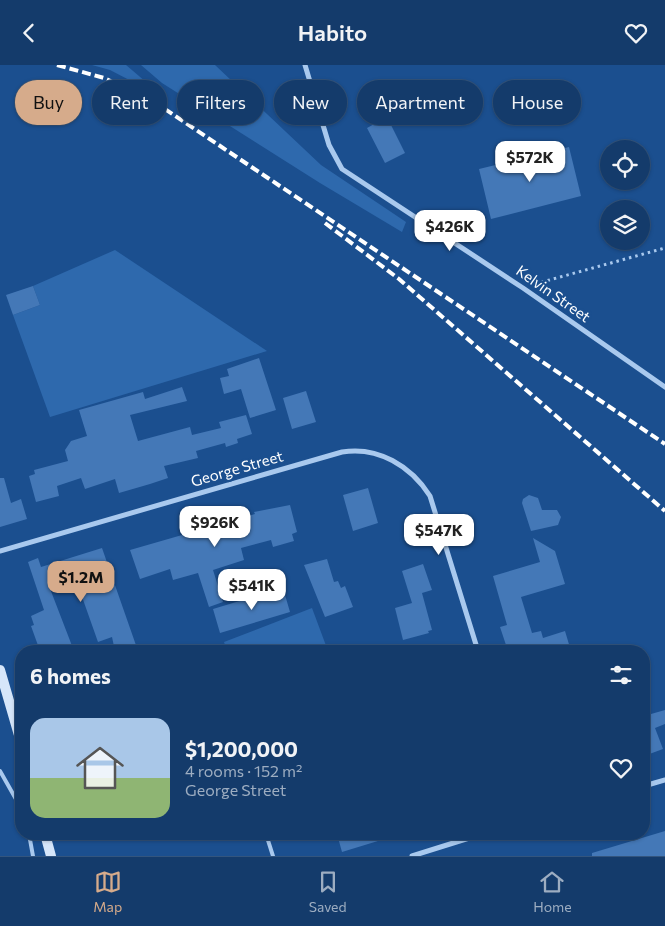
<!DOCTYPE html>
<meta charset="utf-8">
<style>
:root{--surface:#143b6b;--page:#1d4271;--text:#f1f3f6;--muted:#9dadc1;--line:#33557e;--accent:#d6ab8b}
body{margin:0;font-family:Commissioner,sans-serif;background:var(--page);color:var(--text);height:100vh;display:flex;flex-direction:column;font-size:19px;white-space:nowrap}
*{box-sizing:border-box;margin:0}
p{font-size:16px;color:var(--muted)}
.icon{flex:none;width:28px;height:28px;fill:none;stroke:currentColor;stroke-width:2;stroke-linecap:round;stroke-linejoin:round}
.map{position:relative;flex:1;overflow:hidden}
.sheet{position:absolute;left:15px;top:580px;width:635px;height:195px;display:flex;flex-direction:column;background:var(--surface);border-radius:20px;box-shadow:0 1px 4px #0004,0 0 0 1px var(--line)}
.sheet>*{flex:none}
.banner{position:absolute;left:15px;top:15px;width:635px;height:45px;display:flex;gap:10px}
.controls{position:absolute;left:600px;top:75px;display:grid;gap:10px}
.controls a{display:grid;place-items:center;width:50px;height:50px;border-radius:50%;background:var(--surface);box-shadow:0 1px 4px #0004,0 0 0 1px var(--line);font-size:25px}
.price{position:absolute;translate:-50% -42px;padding:0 11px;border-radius:10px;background:#fff;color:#222;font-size:16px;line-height:32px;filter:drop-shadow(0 1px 2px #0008)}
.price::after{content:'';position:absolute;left:50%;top:30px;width:15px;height:11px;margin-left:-8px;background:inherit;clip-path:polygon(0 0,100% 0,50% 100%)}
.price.selected{background:var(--accent);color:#111}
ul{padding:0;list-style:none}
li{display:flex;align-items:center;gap:15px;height:125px;padding:0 15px}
li span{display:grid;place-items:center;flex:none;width:140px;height:100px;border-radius:15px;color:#555}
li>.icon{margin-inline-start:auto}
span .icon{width:60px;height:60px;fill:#fffc;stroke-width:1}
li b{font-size:21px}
h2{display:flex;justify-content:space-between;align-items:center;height:60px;padding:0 15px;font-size:21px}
.tag{padding:0 18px;border-radius:22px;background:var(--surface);box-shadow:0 1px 4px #0004,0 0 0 1px var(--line);font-size:18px;line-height:45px}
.tag.selected{background:var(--accent);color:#111}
header{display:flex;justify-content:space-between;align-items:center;height:65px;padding:0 15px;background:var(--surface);font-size:22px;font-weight:600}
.tab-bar{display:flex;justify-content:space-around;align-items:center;height:70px;border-top:1px solid var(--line);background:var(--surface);font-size:14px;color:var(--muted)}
.tab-bar a{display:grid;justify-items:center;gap:2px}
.tab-bar .selected{color:var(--accent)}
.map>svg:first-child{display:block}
.green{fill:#2e69ad}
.building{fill:#4478b7}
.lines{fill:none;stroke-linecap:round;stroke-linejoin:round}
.path{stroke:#a9c9ee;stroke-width:3;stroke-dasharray:2.5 4;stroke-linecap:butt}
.service{stroke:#a9c9ee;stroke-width:4}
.minor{stroke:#a9c9ee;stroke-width:5}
.secondary{stroke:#d6e6fa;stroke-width:10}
.rail{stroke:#fff;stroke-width:4;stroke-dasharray:9 4;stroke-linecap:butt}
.labels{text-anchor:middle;stroke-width:5;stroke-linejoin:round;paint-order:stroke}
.street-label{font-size:15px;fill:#fff;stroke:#1b4f8f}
</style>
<header><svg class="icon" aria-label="back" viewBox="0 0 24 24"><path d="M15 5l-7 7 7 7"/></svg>Habito<svg class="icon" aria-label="heart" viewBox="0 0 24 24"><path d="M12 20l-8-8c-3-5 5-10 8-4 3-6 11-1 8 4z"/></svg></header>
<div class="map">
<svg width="665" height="791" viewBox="0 0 665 791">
<rect width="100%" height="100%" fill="#1b4f8f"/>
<path class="green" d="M92 0H126L166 34 110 5Z
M141 0H215L321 100 406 157 402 167 320 118 162 18Z
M115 185 267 286 50 352 13 250 40 240 33 221Z
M312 543 328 586H227L224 577Z"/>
<path class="building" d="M387 52 405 88 385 98 367 63Z
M569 82 581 131 491 154 479 104Z
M33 221 40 240 13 250 6 230Z
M259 293 276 345 250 353 241 324 224 329 220 313 229 311 227 304Z
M182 322 187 336 130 350 138 376 190 362 192 370 221 363 219 357 246 350 252 369 237 374 238 378 226 382 225 378 196 386 198 393 164 401 168 413 150 419 119 428 115 414 85 424 81 413 57 421 59 431 36 437 29 411 35 409 34 405 68 396 65 385 71 376 87 371 79 345 143 327 145 334Z
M306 326 316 357 292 364 283 333Z
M0 413H4L11 438 21 434 27 454 0 462Z
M368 423 378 458 353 466 343 430Z
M529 430 538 433 542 445H557L561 452 558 460 531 466 522 438 523 434Z
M290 440 297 467 292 469 294 476 273 482 271 475 241 483 244 495 213 505 223 537 209 542 198 508 173 515 170 504 140 514 130 485 255 449 254 447Z
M533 473 555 486 565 519 521 532 532 568 541 566 543 573 565 566 571 586H508L500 562 507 560 493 511 540 497Z
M102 483 138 586H115L112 572 98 577 75 512 49 521 74 586H40L31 561 34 560 31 551 44 545 28 497 38 493 41 502Z
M327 494 334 517 338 516 341 523 345 521 353 542 325 552 304 500Z
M423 499 432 525 422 528 432 565 428 566 429 568 403 575 395 543 412 538 402 506Z
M283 523 290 547 220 568 213 544Z
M644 635H646L651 649 665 645V659L655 663 663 684 644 691Z
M665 766V791H592V788Z
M337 769H391V772L342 787Z"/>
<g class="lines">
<path class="path" d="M535 219 665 183"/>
<path class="service" d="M0 706 21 743
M29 769 33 791
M266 769 273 791"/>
<path class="minor" d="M305 0 329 80 342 104 523 223 665 322
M0 486 342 387C378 381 411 401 430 431L478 586
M644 721 665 715
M412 791 482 769"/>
<path class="secondary" d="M0 605 21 677
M45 769 51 791"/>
<path class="rail" d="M57 0 104 13 153 36 665 379
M325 158 399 214 665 446"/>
</g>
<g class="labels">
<g class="street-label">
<text transform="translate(553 229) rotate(35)" y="5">Kelvin Street</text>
<text transform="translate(237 404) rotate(-16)" y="5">George Street</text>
</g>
</g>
</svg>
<div class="controls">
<a><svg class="icon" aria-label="locate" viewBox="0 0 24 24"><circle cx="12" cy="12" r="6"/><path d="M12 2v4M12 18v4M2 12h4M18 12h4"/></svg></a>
<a><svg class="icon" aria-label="layers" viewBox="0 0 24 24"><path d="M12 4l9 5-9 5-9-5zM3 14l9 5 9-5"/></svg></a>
</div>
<b class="price" style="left:530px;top:118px">$572K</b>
<b class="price" style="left:450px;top:187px">$426K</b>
<b class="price" style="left:215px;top:483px">$926K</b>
<b class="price" style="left:439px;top:491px">$547K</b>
<b class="price selected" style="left:81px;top:538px">$1.2M</b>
<b class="price" style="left:252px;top:546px">$541K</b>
<div class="banner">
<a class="tag selected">Buy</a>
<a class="tag">Rent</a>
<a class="tag">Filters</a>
<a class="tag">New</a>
<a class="tag">Apartment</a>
<a class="tag">House</a>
</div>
<section class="sheet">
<h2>6 homes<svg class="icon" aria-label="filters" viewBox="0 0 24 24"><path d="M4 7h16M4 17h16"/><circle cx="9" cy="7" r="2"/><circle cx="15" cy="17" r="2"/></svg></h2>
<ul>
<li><span style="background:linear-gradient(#a9c7e8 60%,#8fb573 0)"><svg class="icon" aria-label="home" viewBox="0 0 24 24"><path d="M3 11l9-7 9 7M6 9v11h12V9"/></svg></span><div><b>$1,200,000</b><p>4 rooms · 152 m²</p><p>George Street</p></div><svg class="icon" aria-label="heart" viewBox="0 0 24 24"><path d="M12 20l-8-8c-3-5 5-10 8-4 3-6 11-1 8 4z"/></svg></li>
</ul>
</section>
</div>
<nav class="tab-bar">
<a class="selected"><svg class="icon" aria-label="map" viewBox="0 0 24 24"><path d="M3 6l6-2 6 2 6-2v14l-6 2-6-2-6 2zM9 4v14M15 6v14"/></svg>Map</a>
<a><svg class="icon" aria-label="saved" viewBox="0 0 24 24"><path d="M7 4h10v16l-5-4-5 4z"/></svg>Saved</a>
<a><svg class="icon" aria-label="home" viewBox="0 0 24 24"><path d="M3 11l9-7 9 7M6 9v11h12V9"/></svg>Home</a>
</nav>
